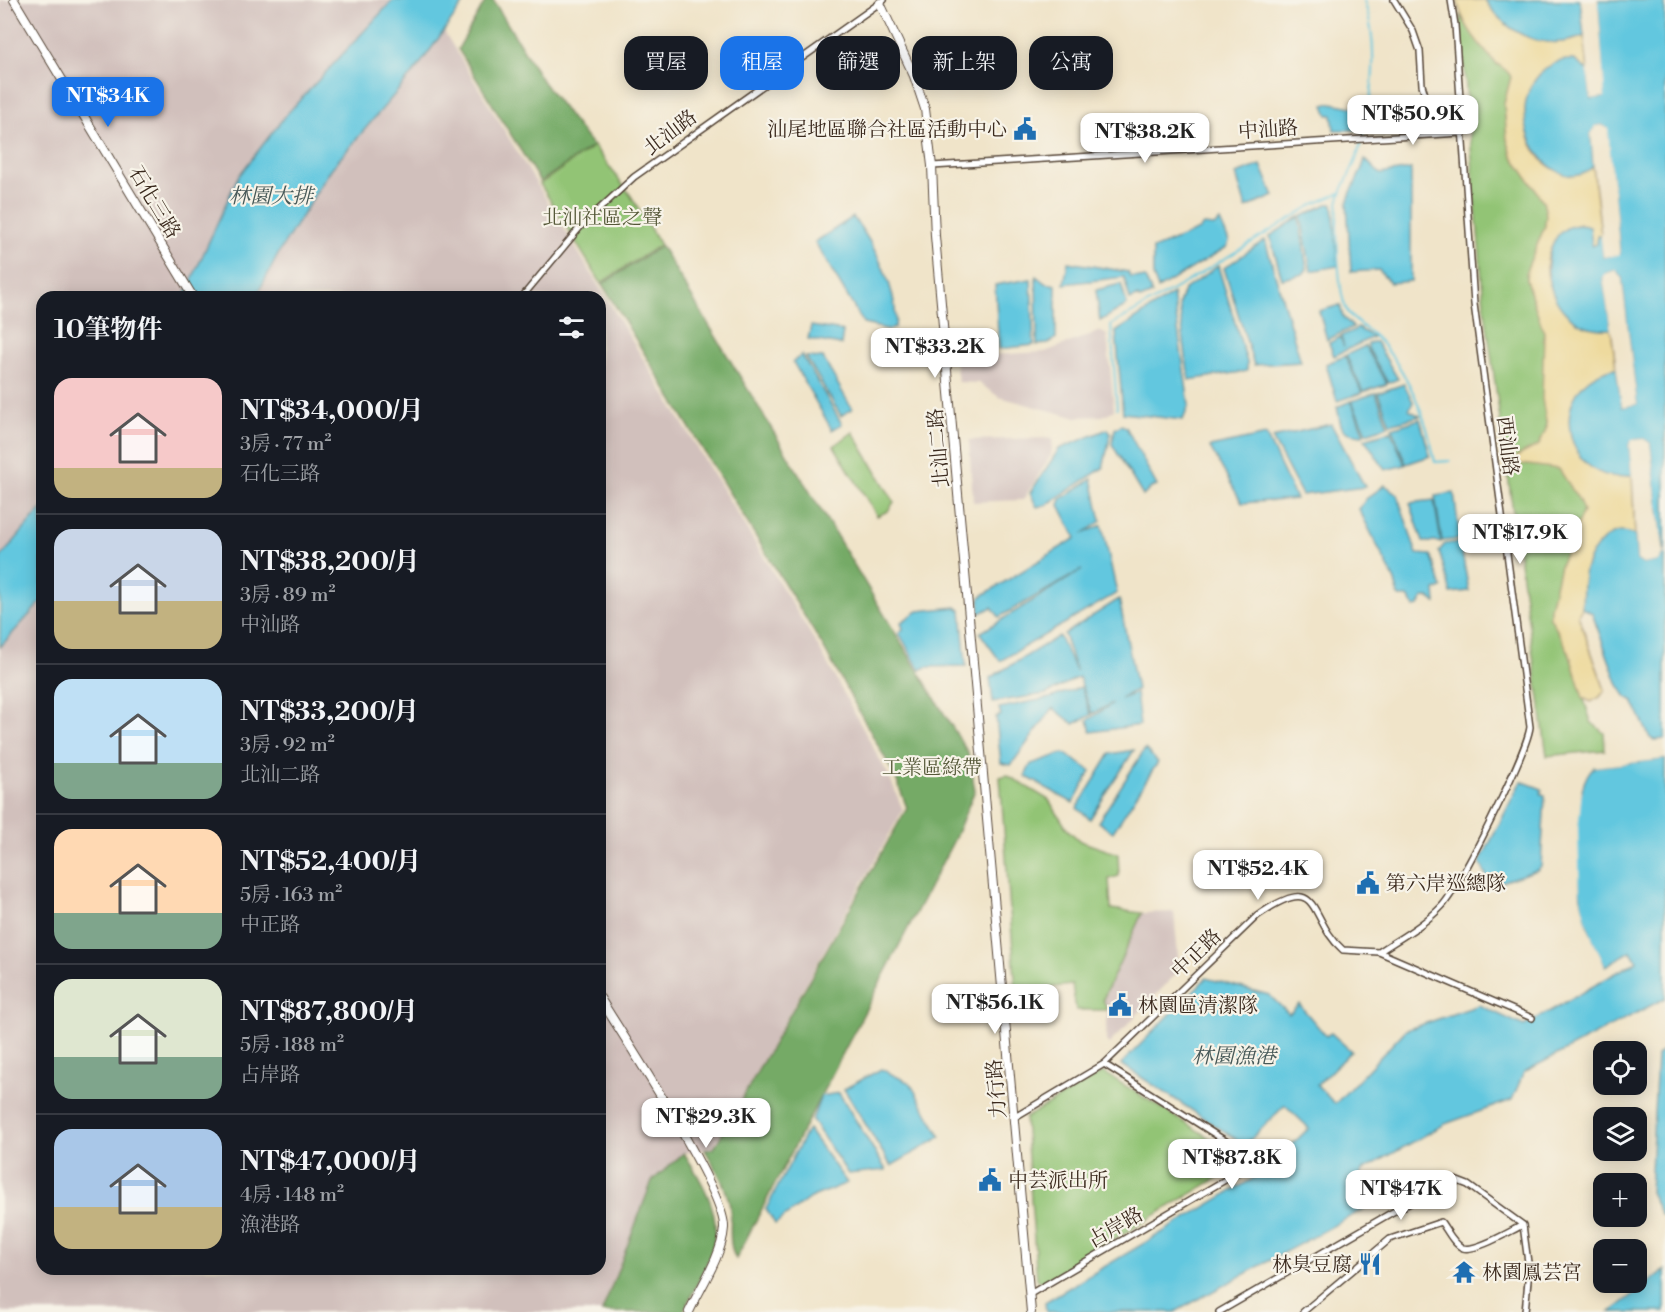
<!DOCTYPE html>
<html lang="zh-TW">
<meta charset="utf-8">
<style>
:root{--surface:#171b24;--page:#242831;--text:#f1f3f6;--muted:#9ea1a6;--line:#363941;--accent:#1a73e8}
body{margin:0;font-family:"Libre Bodoni","Noto Serif TC",serif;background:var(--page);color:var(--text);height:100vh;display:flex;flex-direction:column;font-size:22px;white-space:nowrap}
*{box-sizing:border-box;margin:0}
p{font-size:20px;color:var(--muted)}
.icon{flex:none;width:33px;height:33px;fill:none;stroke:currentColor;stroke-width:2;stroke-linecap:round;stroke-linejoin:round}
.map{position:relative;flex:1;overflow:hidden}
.side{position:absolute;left:36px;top:291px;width:570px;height:984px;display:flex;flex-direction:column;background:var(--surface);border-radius:18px;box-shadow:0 3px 15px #0003}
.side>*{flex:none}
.banner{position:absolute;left:624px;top:36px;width:570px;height:54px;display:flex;gap:12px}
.buttons{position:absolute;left:1593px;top:1041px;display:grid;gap:12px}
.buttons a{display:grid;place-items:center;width:54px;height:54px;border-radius:12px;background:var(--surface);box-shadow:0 3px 15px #0003;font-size:30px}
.price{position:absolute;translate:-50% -51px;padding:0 14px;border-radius:12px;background:#fff;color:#222;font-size:20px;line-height:39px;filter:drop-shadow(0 2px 3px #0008)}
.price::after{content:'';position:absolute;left:50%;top:36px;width:18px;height:14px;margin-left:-9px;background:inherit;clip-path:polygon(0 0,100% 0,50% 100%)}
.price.selected{background:var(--accent);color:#fff}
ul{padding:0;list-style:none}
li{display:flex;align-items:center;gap:18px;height:150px;padding:0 18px}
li+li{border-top:2px solid var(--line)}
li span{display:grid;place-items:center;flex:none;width:168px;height:120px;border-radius:18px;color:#555}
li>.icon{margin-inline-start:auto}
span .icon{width:72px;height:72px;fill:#fffc;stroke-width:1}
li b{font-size:26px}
h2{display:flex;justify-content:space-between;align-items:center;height:72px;padding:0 18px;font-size:26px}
.tag{padding:0 21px;border-radius:18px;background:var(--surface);box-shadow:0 3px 15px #0003;font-size:21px;line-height:54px}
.tag.selected{background:var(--accent);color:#fff}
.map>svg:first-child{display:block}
.industrial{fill:#d1c0bc;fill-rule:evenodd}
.green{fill:#92c474;stroke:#667749;stroke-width:1.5}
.forest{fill:#75aa66;stroke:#586a42;stroke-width:1.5}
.sand{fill:#eeda9e;stroke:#94825e;stroke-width:1.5}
.water{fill:#62c7df;stroke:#4e787e;stroke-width:1.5}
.pier{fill:#f0e4c9}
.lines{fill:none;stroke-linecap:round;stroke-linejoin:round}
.stream{stroke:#62c7df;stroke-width:2}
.street-casing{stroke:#564638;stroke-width:8}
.secondary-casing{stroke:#564638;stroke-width:10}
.street{stroke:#fff;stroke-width:5}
.secondary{stroke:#fff;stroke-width:8}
.labels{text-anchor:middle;stroke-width:4.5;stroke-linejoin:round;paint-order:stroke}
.poi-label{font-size:20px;fill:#3b2a1e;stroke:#f7f3e8;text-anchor:start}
.street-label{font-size:20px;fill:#3b2a1e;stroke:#f7f3e8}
.park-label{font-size:20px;fill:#555838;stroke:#f7f3e8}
.water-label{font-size:21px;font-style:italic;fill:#475958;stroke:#f7f3e8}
</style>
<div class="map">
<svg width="1665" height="1312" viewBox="0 0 1665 1312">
<rect width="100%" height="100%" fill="#f7f3e8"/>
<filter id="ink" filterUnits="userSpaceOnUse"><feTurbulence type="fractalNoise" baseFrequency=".0167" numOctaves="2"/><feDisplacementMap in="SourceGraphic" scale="12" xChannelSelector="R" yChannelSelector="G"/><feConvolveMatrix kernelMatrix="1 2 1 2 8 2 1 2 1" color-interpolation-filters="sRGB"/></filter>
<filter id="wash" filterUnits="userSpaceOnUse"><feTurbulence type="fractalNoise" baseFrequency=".008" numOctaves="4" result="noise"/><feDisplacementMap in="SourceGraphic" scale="24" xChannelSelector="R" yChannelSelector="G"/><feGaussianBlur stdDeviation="1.35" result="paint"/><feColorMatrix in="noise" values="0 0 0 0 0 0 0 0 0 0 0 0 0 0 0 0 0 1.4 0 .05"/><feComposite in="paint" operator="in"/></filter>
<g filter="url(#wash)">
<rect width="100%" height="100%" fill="#f0e4c9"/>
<path class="industrial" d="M0 0H425L819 648 890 778 903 810 713 1149 684 1153 652 1181 601 1312H0ZM42 297H600V1269H42Z
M1100 331 1107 335 1114 410 1103 416 1074 417 999 397 979 383 958 382 955 357 1045 352Z
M1053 438 1051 455 1023 500 973 502 969 440Z
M1174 912 1179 966 1176 974 1109 1044 1106 1041 1107 1010 1103 999 1142 913Z"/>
<path class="green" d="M1460 16 1496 64 1506 69 1511 77 1504 104 1507 139 1512 155 1543 201 1546 214 1545 226 1527 269 1526 280 1544 332 1546 431 1539 445 1513 463 1559 468 1581 503 1583 511 1560 566 1550 608V617L1569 652 1591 722 1604 733 1605 750 1547 756 1484 304Z
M594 146 631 196 660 245 601 283 540 184Z
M853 432 894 502 888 511 877 516 834 446Z
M1007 775 1049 800 1067 829 1080 841 1118 854 1119 876 1109 879 1111 909 1142 913 1103 999 1107 1010H1076L1072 985 1016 991 1000 777Z
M1103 1072 1234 1153 1241 1164 1043 1282 1037 1280 1025 1118Z"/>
<path class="forest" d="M486 0H493L543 82 593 146 540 182 458 49Z
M661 246 968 753 975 790 955 838 736 1259C727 1244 732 1225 730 1207 726 1185 716 1169 705 1150L714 1148 907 808 895 776 822 645 602 284Z
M684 1153C731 1226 720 1239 683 1312H602L652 1181Z"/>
<path class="sand" d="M1457 0H1485C1507 34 1544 53 1584 36L1588 71 1575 60C1564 64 1548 67 1540 74 1510 103 1529 180 1576 172 1583 171 1589 171 1593 166L1601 235 1597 236 1598 244 1591 246 1580 224C1517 244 1553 332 1611 329L1616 368C1540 383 1566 491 1632 475L1635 536 1632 534 1607 537 1594 552 1585 571 1582 608 1578 615 1605 690 1600 697 1591 702 1583 698 1569 652 1550 617V608L1560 566 1583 511 1579 500 1559 469 1513 463 1512 459 1539 445 1547 427 1542 399 1544 332 1526 280 1527 269 1545 226 1546 214 1543 201 1512 155 1507 139 1504 104 1511 77C1507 68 1500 68 1494 61 1478 44 1461 23 1457 0Z"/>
<path class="water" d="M393 0H466L418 67 331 169 281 249 256 297H184L238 177 285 116Z
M1485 0H1580L1584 36C1544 53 1507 34 1485 0Z
M1598 0H1665V739L1654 740 1650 738 1633 701 1626 697 1618 685 1592 613 1582 608C1583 595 1582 582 1585 570 1591 549 1612 522 1635 536L1637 560 1643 564 1659 561 1664 553 1650 443 1644 439 1632 440 1629 445 1632 475C1565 491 1540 382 1616 368L1622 407 1637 404 1622 278 1616 270 1605 274 1603 278 1611 329C1530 334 1532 209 1590 227L1592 246 1597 244V235H1601L1603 257 1620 254 1607 129 1602 125 1597 126 1591 133 1593 166C1559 204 1495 120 1541 73 1551 63 1561 59 1574 60L1588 71 1591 99 1604 97Z
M1332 103 1362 109 1361 130H1334L1332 115H1328L1324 105Z
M1365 159 1380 174 1411 169V281L1390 283 1379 270 1351 272 1347 204C1350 189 1361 176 1365 159Z
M1261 165 1274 196 1246 208 1236 174Z
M1327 204H1333L1338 266 1311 271 1301 217Z
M853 217C874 244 900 293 895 327L890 330 864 324 815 242Z
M1299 217 1307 269 1303 274 1282 279 1270 236Z
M1220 221 1229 241 1227 247 1158 289 1153 276V249L1199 230 1203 225 1214 226Z
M1265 240 1301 362 1254 365 1224 268Z
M1068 262 1128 272 1130 277 1145 278 1152 294 1140 299 1138 296 1130 300 1124 277 1064 284Z
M1218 266 1247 362V371L1189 380 1179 304 1184 290Z
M1036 276 1045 283 1056 285V338L1048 344 1037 345Z
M1031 279 1034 345 999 349 995 285Z
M1121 284 1127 305 1100 321 1096 290Z
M1173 294 1189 405 1183 420 1123 413 1116 332Z
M1340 305 1343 317 1353 327 1327 340 1319 311Z
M811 326 843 331 841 345 808 339Z
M1358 328 1373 337 1334 356 1329 343 1340 337 1344 347 1341 336Z
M1372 342H1376L1398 379 1388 383 1368 348V344Z
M1365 346 1387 384 1363 392 1346 355Z
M802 355 842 424 832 430 793 362Z
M1345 356 1362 393 1337 401 1326 364Z
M806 357 823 358 852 409 841 416Z
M1404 384 1413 402 1409 410 1420 416 1390 424 1378 393Z
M1376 393 1388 426 1366 433 1352 401Z
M1351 401 1364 434 1362 435C1338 433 1342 428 1337 407Z
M1420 419 1430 456 1406 464 1392 428Z
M1331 424 1365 487 1302 495 1272 438Z
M1121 425 1126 427 1157 486 1151 488 1143 496 1112 444 1115 429Z
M1108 429 1111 433 1103 468 1046 505 1037 507 1030 493 1059 449Z
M1391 431 1405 465 1385 470 1365 439Z
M1266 435 1296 499 1242 503 1210 447Z
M1092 479 1101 521 1082 534 1102 525 1117 593 1000 661 980 633 1082 570 999 617 992 607 979 614 980 597 1076 538 1059 505 1061 499Z
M1385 485 1397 494 1417 554 1431 555 1442 588 1435 590 1436 603 1429 598H1423L1419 606 1415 607 1408 597H1399L1395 581 1359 509 1366 499Z
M1454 493 1460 539 1442 541 1435 496Z
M1434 500 1441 542H1423L1410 503Z
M42 508V601L0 647V558Z
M1460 542 1469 591 1451 593 1439 551 1445 544Z
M1119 599 1137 689 1120 699 1136 693 1140 725 1091 732 1088 720 1113 703 1092 714 1079 677 1046 694 993 702 990 678 1059 636 1076 671 1064 634Z
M956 607 961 610 966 666 927 667 920 670 899 633 903 629 901 622 918 611Z
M1081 687 1091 715 1074 724 1053 708 1011 765 1001 763 996 717 1001 715 999 708 1050 698Z
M1145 749 1158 762 1113 832 1098 822Z
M1134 750 1090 819 1077 808 1110 754Z
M1064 753 1091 771 1073 803 1025 776 1031 764Z
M1665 759V998L1524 1072 1512 1100 1445 1124 1363 1170 1359 1181 1375 1203 1175 1312H1046L1045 1302 1264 1172 1309 1128 1285 1105 1245 1145 1121 1064 1206 978 1269 995 1289 1014 1299 1004 1326 1036 1331 1033 1351 1051 1317 1085 1335 1104 1406 1030 1479 1005 1524 1026 1637 961 1631 951 1605 966C1595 947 1586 927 1582 906 1576 878 1571 785 1594 767Z
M1521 781 1542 789 1541 794 1545 795 1541 866 1537 870 1486 887 1489 882 1480 862Z
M1665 1048V1215H1661L1650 1192 1657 1055Z
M881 1069 910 1083 941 1137 891 1166 844 1089Z
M839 1093 886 1170 848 1174 812 1120 821 1096Z
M808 1129 847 1183 810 1198 775 1224 766 1209Z
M1665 1270V1312H1610L1616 1308Z"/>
<path class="pier" d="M1595 0H1598L1605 97 1591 99 1587 67 1591 71 1593 95 1602 94Z
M1602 125 1608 129 1620 255 1603 257 1600 232 1604 234 1606 254 1616 252 1605 131 1601 128 1594 134 1596 166 1594 170 1591 133 1596 126Z
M1616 270 1622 279 1637 404 1622 407 1616 365 1619 367 1624 404 1634 402 1620 280 1615 274 1606 278 1614 329 1611 332 1603 278 1605 274Z
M1644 439 1650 443 1664 553 1659 561 1643 564 1637 560 1635 532 1638 535 1640 558 1643 560 1657 558 1661 553 1647 445 1643 442 1632 446 1635 475 1632 478 1629 445 1632 440Z
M1665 756V759L1649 761 1594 767 1598 763Z
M1579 790H1582L1578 830 1580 896 1588 928 1605 966 1602 968 1585 928 1577 897 1575 830Z"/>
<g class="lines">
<path class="stream" d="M1364 0C1381 51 1372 106 1357 157 1352 171 1343 185 1339 199 1335 214 1338 264 1340 281 1345 329 1359 316 1384 346 1412 380 1427 420 1435 462L1450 461
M1117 408 1111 325 1185 283 1314 204 1342 192"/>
</g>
</g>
<g filter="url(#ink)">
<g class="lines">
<g class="street-casing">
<path id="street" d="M1394 0 1413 31 1420 51 1422 85 1432 117 1461 116
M932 166 1461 133
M522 297 582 225 634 177 884 0
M1379 952C1400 938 1424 925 1442 906 1460 887 1527 752 1530 727L1474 304 1455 25 1451 0
M1015 1117 1104 1064 1257 916C1324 869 1306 918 1343 950L1379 952 1532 1018
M1030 1294 1242 1170 1247 1164 1246 1156 1232 1145 1104 1064
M1219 1312 1391 1213 1455 1180 1468 1185 1523 1225 1529 1270 1525 1312
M1303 1312 1390 1239 1441 1222C1447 1230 1454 1245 1463 1248 1476 1252 1510 1231 1523 1225"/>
</g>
<g class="secondary-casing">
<path id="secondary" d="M14 0 193 297
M880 3 914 76 925 109 932 166 935 236 1031 1312
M600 998C624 1038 726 1191 724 1228 722 1256 701 1286 689 1312"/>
</g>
<use href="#street" class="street"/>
<use href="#secondary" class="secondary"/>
</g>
</g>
<defs>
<g id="civic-bare" transform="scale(1.8)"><path d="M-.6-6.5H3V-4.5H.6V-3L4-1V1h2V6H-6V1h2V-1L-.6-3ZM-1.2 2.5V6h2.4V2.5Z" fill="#1f6fb2" stroke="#f7f3e8" stroke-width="2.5" paint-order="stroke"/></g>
<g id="restaurant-bare" transform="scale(1.8)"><path d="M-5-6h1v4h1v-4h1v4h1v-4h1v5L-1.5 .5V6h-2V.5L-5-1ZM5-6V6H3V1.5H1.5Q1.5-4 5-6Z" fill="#1f6fb2" stroke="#f7f3e8" stroke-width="2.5" paint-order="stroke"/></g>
<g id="temple-bare" transform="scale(1.8)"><path d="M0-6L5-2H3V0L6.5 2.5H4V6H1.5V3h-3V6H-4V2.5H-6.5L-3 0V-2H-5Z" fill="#1f6fb2" stroke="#f7f3e8" stroke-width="2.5" paint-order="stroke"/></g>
</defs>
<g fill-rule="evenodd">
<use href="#civic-bare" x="1025" y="129"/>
<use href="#civic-bare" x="1368" y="883"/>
<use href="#civic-bare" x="1120" y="1005"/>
<use href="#civic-bare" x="990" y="1180"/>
<use href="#restaurant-bare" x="1370" y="1264"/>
<use href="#temple-bare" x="1464" y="1272"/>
</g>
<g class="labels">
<g class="poi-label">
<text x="1007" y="136" text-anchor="end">汕尾地區聯合社區活動中心</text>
<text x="1386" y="890">第六岸巡總隊</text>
<text x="1138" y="1012">林園區清潔隊</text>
<text x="1008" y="1187">中芸派出所</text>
<text x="1352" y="1271" text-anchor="end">林臭豆腐</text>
<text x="1482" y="1279">林園鳳芸宮</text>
</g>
<g class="street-label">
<text transform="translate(1268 129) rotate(-4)" y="7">中汕路</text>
<text transform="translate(670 132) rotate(-37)" y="7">北汕路</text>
<text transform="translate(155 202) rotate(59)" y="7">石化三路</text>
<text transform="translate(1508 446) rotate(83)" y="7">西汕路</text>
<text transform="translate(938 448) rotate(-95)" y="7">北汕二路</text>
<text transform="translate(1196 953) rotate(-44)" y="7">中正路</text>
<text transform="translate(996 1089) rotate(-95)" y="7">力行路</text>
<text transform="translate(1115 1227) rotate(-30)" y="7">占岸路</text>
</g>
<g class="park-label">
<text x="602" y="224">北汕社區之聲</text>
<text x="932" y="774">工業區綠帶</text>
</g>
<g class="water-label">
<text x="271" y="203">林園大排</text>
<text x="1234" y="1063">林園漁港</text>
</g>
</g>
</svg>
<div class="buttons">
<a><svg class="icon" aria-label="locate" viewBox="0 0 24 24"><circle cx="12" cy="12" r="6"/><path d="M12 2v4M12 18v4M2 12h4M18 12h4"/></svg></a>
<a><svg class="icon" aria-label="layers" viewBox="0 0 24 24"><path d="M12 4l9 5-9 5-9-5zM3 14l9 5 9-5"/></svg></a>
<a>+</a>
<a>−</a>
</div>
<b class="price selected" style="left:108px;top:128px">NT$34K</b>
<b class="price" style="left:1413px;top:146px">NT$50.9K</b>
<b class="price" style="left:1145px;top:164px">NT$38.2K</b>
<b class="price" style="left:935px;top:379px">NT$33.2K</b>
<b class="price" style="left:1520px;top:565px">NT$17.9K</b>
<b class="price" style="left:1258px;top:901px">NT$52.4K</b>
<b class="price" style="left:995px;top:1035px">NT$56.1K</b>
<b class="price" style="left:706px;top:1149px">NT$29.3K</b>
<b class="price" style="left:1232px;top:1190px">NT$87.8K</b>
<b class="price" style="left:1401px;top:1221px">NT$47K</b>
<div class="banner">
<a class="tag">買屋</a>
<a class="tag selected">租屋</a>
<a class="tag">篩選</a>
<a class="tag">新上架</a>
<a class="tag">公寓</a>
</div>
<section class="side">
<h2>10筆物件<svg class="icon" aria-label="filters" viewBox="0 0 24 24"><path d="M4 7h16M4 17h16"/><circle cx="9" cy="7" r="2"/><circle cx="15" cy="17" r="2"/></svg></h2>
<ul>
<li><span style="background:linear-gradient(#f6c9c9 75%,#c2b280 0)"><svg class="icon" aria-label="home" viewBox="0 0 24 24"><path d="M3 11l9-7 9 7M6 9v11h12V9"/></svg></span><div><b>NT$34,000/月</b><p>3房 · 77 m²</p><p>石化三路</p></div></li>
<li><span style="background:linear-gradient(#c9d6e8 60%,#c2b280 0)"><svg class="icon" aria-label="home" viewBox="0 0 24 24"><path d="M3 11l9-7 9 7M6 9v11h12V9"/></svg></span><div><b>NT$38,200/月</b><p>3房 · 89 m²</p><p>中汕路</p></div></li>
<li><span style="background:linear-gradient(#bfe0f5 70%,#7fa58c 0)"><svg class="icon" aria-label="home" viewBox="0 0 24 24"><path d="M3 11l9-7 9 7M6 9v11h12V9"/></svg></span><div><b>NT$33,200/月</b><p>3房 · 92 m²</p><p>北汕二路</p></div></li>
<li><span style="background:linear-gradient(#ffd9b3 70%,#7fa58c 0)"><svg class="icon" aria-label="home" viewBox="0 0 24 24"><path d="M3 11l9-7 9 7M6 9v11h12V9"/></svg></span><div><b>NT$52,400/月</b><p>5房 · 163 m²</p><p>中正路</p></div></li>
<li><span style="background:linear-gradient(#dfe7d0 65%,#7fa58c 0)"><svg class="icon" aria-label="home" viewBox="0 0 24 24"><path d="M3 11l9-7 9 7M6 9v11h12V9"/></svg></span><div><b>NT$87,800/月</b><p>5房 · 188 m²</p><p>占岸路</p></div></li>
<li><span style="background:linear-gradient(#a9c7e8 65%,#c2b280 0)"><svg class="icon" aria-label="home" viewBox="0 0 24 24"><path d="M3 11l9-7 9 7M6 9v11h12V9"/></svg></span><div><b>NT$47,000/月</b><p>4房 · 148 m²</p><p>漁港路</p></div></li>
</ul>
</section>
</div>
